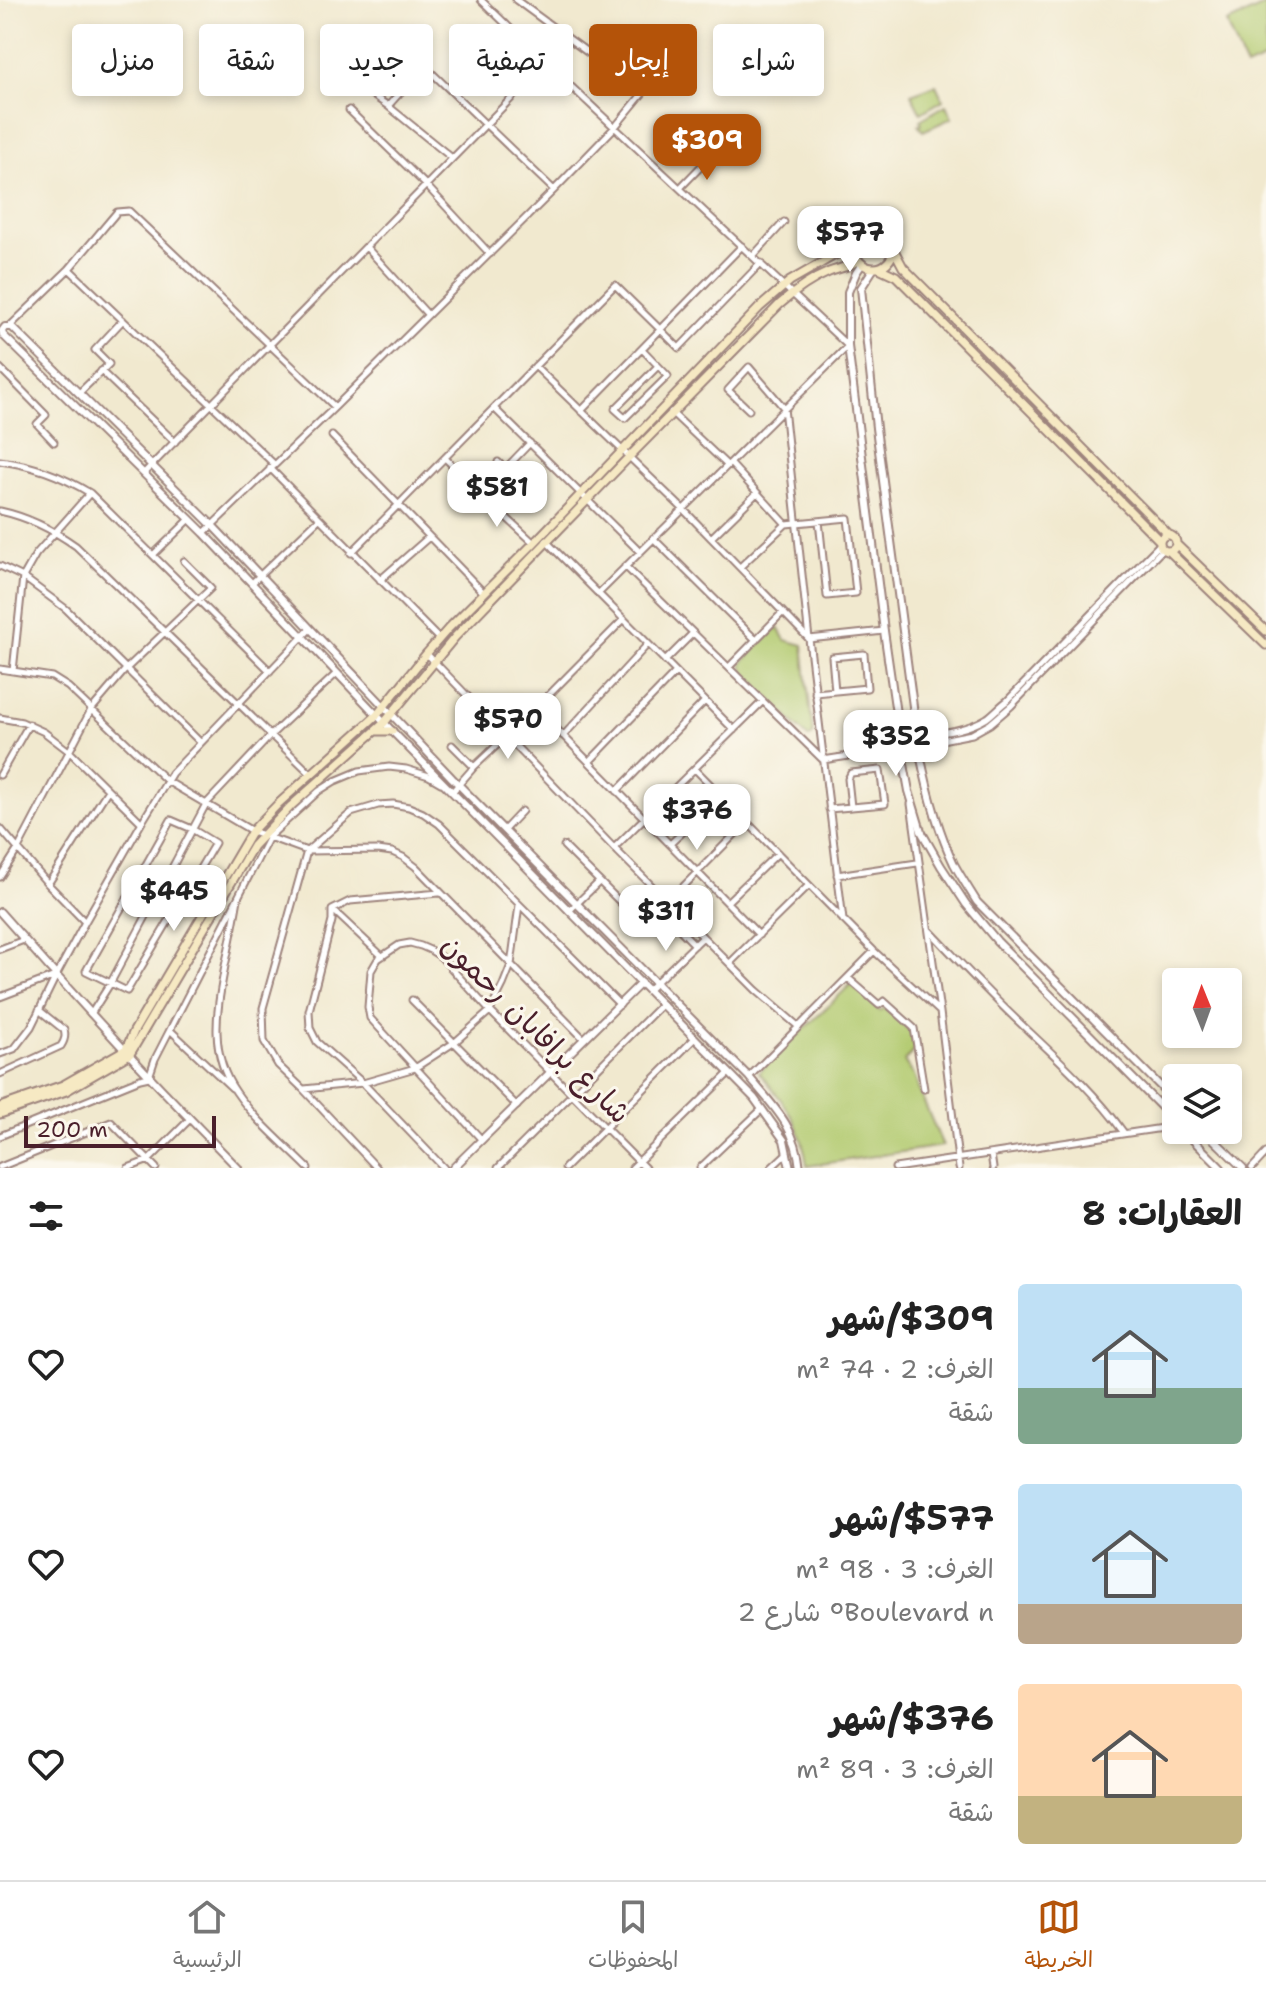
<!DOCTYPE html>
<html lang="ar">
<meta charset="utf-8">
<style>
:root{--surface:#fff;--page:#f6f6f6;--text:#222;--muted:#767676;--line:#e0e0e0;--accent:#b45309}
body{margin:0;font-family:"Shantell Sans","Playpen Sans Arabic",sans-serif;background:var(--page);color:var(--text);direction:rtl;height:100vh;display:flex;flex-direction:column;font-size:30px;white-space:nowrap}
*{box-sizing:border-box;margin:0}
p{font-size:26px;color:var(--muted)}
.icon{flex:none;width:44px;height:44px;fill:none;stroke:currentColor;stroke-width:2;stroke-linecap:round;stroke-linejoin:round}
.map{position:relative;height:1168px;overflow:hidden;direction:ltr}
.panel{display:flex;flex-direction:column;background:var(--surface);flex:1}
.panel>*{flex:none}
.hud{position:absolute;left:24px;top:24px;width:800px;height:72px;direction:rtl;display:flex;gap:16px}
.needle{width:52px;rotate:359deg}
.buttons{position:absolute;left:1162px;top:968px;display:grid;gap:16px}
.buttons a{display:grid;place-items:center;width:80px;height:80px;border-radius:8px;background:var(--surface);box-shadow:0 4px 12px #0003;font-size:40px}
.scale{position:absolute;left:24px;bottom:20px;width:192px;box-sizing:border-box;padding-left:8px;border:4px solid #4a1f2b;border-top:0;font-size:22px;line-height:28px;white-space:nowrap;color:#4a1f2b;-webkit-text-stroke:6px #fbf7ec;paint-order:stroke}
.price{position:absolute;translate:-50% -68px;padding:0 18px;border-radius:16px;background:#fff;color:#222;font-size:26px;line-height:52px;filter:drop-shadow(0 2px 4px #0008)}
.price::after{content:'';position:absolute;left:50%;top:48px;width:24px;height:18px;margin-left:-12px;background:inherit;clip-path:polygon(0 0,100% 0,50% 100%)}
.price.current{background:var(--accent);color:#fff}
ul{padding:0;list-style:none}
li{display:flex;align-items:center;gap:24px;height:200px;padding:0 24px}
li span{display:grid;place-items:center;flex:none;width:224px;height:160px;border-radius:8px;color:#555}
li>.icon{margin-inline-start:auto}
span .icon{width:96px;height:96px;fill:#fffc;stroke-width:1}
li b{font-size:34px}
h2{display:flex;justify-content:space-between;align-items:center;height:96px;padding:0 24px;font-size:34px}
.tag{padding:0 28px;border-radius:8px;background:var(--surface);box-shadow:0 4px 12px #0003;font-size:28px;line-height:72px}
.tag.current{background:var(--accent);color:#fff}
.tab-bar{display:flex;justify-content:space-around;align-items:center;height:112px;border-top:2px solid var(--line);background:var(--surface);font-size:22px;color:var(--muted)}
.tab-bar a{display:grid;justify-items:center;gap:4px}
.tab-bar .current{color:var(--accent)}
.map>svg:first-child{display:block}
.green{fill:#b2ca6f;stroke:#7e744d;stroke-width:2}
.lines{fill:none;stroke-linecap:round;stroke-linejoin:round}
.minor-casing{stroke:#9e847d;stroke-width:9}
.tertiary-casing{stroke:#9e847d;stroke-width:10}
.secondary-casing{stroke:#9e847d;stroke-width:11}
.minor{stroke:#fff;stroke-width:5}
.tertiary{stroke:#fff;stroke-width:6}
.secondary{stroke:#f6e9c3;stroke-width:7}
.labels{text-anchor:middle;stroke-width:6;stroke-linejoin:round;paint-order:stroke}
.street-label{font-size:30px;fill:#4a1f2b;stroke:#fbf7ec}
</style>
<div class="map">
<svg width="1266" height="1168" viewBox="0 0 1266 1168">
<rect width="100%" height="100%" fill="#fbf7ec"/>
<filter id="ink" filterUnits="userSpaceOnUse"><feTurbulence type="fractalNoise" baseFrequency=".0125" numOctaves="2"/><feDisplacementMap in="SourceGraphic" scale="16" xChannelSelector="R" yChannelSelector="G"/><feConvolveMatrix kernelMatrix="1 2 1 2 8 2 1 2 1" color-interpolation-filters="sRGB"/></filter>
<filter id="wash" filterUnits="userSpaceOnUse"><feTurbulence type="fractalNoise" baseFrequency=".006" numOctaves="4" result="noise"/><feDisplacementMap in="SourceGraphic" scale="32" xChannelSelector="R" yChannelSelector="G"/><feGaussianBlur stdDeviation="1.8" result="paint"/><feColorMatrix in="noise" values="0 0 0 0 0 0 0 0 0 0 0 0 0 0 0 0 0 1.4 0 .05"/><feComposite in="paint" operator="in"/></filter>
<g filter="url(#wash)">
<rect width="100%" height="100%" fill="#f1e9cf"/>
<path class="green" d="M1266 5V59L1246 68 1227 23Z
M936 85 943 100 921 113 911 94Z
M946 105 952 118 923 131 918 125 922 123 920 120Z
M778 628 785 640 803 645 813 735 808 738 744 672 742 663 761 643Z
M851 984 880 1011 885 1008 911 1032 915 1050 904 1061 915 1077 919 1091 943 1146 807 1166C802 1123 785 1104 759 1072Z"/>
</g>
<g filter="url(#ink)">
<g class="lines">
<g class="minor-casing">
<path id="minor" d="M481 0 546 63 848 346 598 594
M516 0 643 93
M405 47 554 190
M350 79 388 106 452 158
M362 88 386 67
M388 106 424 66
M349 110 426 185 490 254
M680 188 712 155
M366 247 428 315
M753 256 784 222
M69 269 274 464
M10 326 69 269 117 212 129 211 335 407
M642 349 668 376 625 418 615 409 658 366
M535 366 683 509 809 639 884 631
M0 368 46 415 37 424 54 442
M101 371 175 442
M79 393 109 364 95 350 123 320
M494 408 640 552
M749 410 728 390 749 367 784 408 809 639 843 920
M581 411 742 246
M671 412 727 465
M332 436 483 592
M445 458 481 494 534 543
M0 461C34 465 62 476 90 493L270 671
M498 462 522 486
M730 463 786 524
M270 468 439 639
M505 469 530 443
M144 473 546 63
M493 506 515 479
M0 511C28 517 52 529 76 546L311 774
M204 533 335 407 554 190 615 127 676 53
M653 538 756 640
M711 538 757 493
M546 541 734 730
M351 553 615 285 679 348 761 263
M153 555 190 519
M0 566 23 577 66 609 200 742
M625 566 823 760 901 748 972 734 990 724 1011 706 1163 549
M740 567 786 524 848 518 856 593 827 596 819 521
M380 580 429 537
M252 583 319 519
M427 654 614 848 756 990 799 1027
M665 661 693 633
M729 667 783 612
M0 669 52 677 68 687 167 781 252 831 307 851 378 850 392 852 403 857 416 867 584 1039
M13 671 23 577 36 554 90 493
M815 693 867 688 864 654 832 657 835 691
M536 708 759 935
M0 718 22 722 44 732 70 752 141 822
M563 736 648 644
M918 736C941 733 966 731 987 718 994 713 1000 706 1007 701L1160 544
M452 745 474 767
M589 762 676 672
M695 769 874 951 939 1011
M0 775 29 724
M453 791 474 767 536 708 624 619
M617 791 705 701
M911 804 940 1012 959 1168
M829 809 885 804 880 770 851 773 848 779 851 807
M171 820 192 829 215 843 127 991 86 971Z
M0 828 48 884 85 922
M504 830 522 811
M670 844 722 796
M564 846 631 913 648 897 695 945
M614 848 763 701
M837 875 917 863
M0 877 18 849 91 710 126 669 211 588 184 561
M48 884 108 790
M439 893 350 901 332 910V921L309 1011 310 1028 317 1042 363 1083 444 1168
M238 899C234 922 230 944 225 966 217 1010 208 1052 236 1092 255 1120 284 1144 308 1168
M668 902 747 822
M727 902 778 853
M333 910 382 956
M569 911 599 882
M929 930C959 961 988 993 1019 1022 1056 1057 1095 1092 1124 1133
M0 949 24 940
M730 963 809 885
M848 978 879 1005 884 1001 914 1028 924 1089
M648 990 703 937
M0 997 55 976
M412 1000 517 1106
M91 1014 110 984 206 804 272 734 337 673
M170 1030 232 1088
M0 1054 14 1049 31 1027 56 976 85 922 142 822 172 773 310 629
M0 1074 61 1046C65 1040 66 1036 64 1030L39 1010
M749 1077 874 951
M304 1089 363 1083 415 1068 455 1042 490 1011 503 985 511 965 519 905
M0 1136 140 1079 149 1077 155 1059 269 837 319 791 335 781 359 771 389 767 406 769 429 776 441 783
M482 1140 370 1018 368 1007 371 971 378 959 399 945 410 943 421 946 430 950 441 957 490 1011 645 1168
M991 1154 993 1168
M0 1167 111 1122 156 1168
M128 1168 149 1160 190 1119
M377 1168 303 1089 278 1065 264 1041 263 1008 307 851 351 813 378 805 393 804 409 807 423 813 439 824 620 1005
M498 1168 662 1004
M565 1168 695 1038
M632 1168 729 1073
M700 1168 762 1109
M771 1168 787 1153
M895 1168 1176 1126
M1252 1168 1266 1153"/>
</g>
<g class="tertiary-casing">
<path id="tertiary" d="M862 264 856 273 848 292V346L884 631 901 748 909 791 921 831 941 866 966 904 997 941 1176 1122
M874 268 861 288 876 428 918 744C926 785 936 827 954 864 961 877 969 889 977 902L1176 1102
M0 912C77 1000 156 1085 238 1168
M1183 1130 1221 1168
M1204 1130 1243 1168
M453 1168 641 983
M790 1168 784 1140 754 1098 392 731 204 533 3 335 2 331 5 327H12L212 525 452 778 749 1077C774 1107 796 1127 800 1168"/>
</g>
<g class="secondary-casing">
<path id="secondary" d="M855 249a19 19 0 1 1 38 0a19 19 0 1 1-38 0Z
M894 250 903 267 1168 534
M879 268 896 276 1160 541
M1160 543a8 8 0 1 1 16 0a8 8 0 1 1-16 0Z
M1177 545 1266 631
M1169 551 1266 645
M377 731H392
M0 1107 63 1085 126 1049 134 1031 252 831 278 804 377 715 427 653 448 629 534 543 760 307 790 281 856 243
M0 1114 66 1091 130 1054 253 846 291 806 384 723 455 637 629 457 780 304C795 291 810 280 829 272 839 268 850 267 858 260"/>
</g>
<use href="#minor" class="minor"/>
<use href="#tertiary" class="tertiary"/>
<use href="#secondary" class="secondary"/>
</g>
</g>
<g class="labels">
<g class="street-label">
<text transform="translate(536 1029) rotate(45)" y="10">شارع برافابان رحمون</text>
</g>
</g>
</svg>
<div class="buttons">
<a><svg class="needle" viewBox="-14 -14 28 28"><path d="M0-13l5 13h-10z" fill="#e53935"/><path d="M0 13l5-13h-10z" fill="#767676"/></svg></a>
<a><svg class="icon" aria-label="layers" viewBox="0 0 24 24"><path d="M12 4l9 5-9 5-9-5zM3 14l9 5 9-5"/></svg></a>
</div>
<div class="scale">200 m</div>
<b class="price current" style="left:707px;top:182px">$309</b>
<b class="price" style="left:850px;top:274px">$577</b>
<b class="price" style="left:497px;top:529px">$581</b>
<b class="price" style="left:508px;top:761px">$570</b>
<b class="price" style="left:896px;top:778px">$352</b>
<b class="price" style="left:697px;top:852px">$376</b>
<b class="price" style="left:174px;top:933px">$445</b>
<b class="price" style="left:666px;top:953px">$311</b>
<div class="hud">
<a class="tag">شراء</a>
<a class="tag current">إيجار</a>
<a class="tag">تصفية</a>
<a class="tag">جديد</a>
<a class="tag">شقة</a>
<a class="tag">منزل</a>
</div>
</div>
<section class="panel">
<h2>العقارات: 8<svg class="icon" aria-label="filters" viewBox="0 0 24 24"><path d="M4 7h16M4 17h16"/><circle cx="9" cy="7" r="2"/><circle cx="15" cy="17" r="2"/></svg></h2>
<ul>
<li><span style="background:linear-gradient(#bfe0f5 65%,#7fa58c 0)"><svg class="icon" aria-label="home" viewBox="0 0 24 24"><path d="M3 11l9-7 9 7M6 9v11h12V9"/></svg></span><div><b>$309/شهر</b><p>الغرف: 2 · 74 m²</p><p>شقة</p></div><svg class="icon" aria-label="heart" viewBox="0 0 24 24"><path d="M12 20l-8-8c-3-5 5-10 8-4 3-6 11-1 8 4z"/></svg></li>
<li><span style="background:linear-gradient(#bfe0f5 75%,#b9a48a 0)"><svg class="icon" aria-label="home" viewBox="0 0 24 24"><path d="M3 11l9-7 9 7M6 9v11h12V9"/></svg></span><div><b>$577/شهر</b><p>الغرف: 3 · 98 m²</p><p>Boulevard n° شارع 2</p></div><svg class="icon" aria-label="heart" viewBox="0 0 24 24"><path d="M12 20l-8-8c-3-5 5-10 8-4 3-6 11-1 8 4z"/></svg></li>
<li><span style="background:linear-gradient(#ffd9b3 70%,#c2b280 0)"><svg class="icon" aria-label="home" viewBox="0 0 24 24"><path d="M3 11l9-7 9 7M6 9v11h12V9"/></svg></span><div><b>$376/شهر</b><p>الغرف: 3 · 89 m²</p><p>شقة</p></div><svg class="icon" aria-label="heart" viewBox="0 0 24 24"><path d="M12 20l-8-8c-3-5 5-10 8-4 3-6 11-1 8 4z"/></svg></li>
</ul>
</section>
<nav class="tab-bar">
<a class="current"><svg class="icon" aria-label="map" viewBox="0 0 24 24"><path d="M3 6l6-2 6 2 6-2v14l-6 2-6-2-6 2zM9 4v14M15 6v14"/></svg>الخريطة</a>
<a><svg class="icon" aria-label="saved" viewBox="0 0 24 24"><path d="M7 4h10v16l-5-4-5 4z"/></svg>المحفوظات</a>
<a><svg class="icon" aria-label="home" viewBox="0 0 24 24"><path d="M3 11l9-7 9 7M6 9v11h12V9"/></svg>الرئيسية</a>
</nav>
